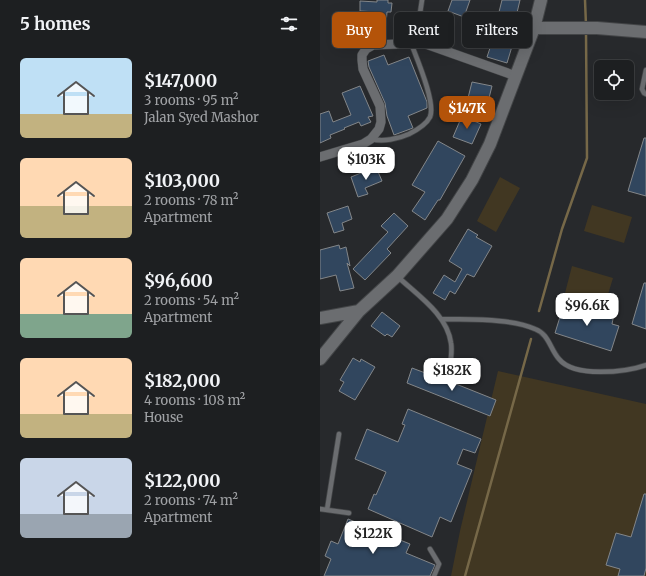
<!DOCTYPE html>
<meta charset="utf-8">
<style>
:root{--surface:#1d1f21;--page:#25272a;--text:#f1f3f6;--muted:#a0a2a5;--line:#3b3d3f;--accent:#b45309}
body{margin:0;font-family:Merriweather,serif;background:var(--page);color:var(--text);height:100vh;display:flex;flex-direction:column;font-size:15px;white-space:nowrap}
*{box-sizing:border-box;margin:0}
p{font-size:13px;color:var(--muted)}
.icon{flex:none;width:22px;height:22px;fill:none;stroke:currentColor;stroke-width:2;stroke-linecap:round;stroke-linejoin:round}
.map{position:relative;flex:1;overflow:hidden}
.details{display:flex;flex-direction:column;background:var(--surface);width:320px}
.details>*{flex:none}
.hud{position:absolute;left:12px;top:12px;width:254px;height:36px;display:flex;gap:8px}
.buttons{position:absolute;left:274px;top:60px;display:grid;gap:8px}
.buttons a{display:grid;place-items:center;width:40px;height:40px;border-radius:6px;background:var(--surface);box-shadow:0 4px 16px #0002,0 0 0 1px var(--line);font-size:20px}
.price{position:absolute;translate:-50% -34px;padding:0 9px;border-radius:8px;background:#fff;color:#222;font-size:13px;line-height:26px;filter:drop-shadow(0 1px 2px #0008)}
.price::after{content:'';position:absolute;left:50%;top:24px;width:12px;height:9px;margin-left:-6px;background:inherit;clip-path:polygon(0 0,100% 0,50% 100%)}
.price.active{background:var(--accent);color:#fff}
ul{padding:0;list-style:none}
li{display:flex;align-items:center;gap:12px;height:100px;padding:0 20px}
li span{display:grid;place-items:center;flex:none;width:112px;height:80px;border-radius:6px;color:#555}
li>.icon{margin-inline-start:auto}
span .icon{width:48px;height:48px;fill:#fffc;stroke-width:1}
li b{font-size:17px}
h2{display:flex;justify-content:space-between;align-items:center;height:48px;padding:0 20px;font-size:17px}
.pill{padding:0 14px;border-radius:6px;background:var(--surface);box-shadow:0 4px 16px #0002,0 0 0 1px var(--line);font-size:14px;line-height:36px}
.pill.active{background:var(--accent);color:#fff}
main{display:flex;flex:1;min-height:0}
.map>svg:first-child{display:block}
.green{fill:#413722}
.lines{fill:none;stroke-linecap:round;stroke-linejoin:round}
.stream{stroke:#766848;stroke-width:2.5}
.building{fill:#31465e;stroke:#838689}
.lane-casing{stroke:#434547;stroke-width:6}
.street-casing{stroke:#434547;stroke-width:10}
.secondary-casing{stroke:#434547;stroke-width:14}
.lane{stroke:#6b6d70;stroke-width:4.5}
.street{stroke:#6b6d70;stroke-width:9}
.secondary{stroke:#6b6d70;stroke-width:12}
</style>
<main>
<section class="details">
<h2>5 homes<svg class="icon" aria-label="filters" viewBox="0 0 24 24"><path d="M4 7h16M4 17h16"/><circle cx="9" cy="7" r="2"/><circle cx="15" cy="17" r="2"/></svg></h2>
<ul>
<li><span style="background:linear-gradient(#bfe0f5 70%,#c2b280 0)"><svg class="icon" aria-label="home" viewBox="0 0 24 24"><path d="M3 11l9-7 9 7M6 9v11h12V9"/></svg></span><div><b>$147,000</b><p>3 rooms · 95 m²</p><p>Jalan Syed Mashor</p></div></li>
<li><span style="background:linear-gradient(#ffd9b3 60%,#c2b280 0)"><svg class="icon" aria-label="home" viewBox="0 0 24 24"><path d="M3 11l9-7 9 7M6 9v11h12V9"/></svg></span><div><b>$103,000</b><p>2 rooms · 78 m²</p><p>Apartment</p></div></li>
<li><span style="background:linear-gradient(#ffd9b3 70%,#7fa58c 0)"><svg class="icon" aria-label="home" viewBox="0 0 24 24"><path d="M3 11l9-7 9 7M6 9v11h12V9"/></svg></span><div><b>$96,600</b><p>2 rooms · 54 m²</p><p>Apartment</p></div></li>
<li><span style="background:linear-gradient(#ffd9b3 70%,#c2b280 0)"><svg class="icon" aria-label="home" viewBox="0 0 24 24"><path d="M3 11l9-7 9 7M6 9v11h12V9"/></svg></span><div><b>$182,000</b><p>4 rooms · 108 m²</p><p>House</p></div></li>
<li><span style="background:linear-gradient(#c9d6e8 70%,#9aa5b1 0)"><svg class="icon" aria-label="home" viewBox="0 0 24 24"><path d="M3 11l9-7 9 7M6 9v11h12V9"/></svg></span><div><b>$122,000</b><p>2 rooms · 74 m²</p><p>Apartment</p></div></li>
</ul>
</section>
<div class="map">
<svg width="326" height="576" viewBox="0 0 326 576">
<rect width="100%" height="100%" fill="#27292c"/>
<path class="green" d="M180 177 200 188 176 232 157 221Z
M272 205 312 217 304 243 264 231Z
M252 266 293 278 285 304 245 293Z
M178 371 326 404V576H131L140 531Z"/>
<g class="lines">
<path class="stream" d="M265 0 266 25
M219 311 242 229 267 158 266 32
M145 576 211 339"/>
</g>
<path class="building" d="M57 0H68V3H72L71 12H67L66 24H56L57 12 40 11V1L57 2Z
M132 0H150L144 17 128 11Z
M182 0H200L196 17 179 12Z
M177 27 196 33 187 63 167 57Z
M64 55 68 65 89 57 107 102V108L88 116 93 128 74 135 67 116 65 103 49 67 48 61Z
M152 82 172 86 168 102 164 101 163 107 155 105 156 99 148 98Z
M40 86 53 116 48 117 51 122 41 126 39 122 24 128 25 129 10 135 11 138 0 143V114L9 111 13 122 31 115 22 93Z
M142 116 161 124 152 144 133 137Z
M324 138H326V196L308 191Z
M118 141 145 156 120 200H118L105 220 92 211 105 192 92 185Z
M56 167 62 181 45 188 48 194 38 197 31 177Z
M28 206 32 219 22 223 24 230 14 233 7 213Z
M74 213 88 226 67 249 71 253 45 280 33 269 68 232 61 226Z
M148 229 158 235 156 237 172 246 154 277 147 274 135 294 130 291 125 300 113 293 124 275 135 282 142 269 129 261Z
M19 245 20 249 26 247 30 266 27 263 34 288 20 291 16 275 0 279V250Z
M324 283H326V329L312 324Z
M244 304 293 319 292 324 299 326 291 351 235 333Z
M62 312 80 326 72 337 67 334 65 336 51 326Z
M33 358 40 362 41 359 55 367 35 400 19 391 24 382 20 380Z
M92 368 124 380 126 383 131 382 176 400 170 416 87 383Z
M88 409 161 439 155 453 143 449 137 464 152 470 131 522 120 517 112 537 48 509 54 494 56 495 66 472 35 459 47 429 78 442 85 425 82 424Z
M324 494H326V568L324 576H298L300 569 286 565 296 533 311 537Z
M28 519 90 544 86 553 115 565 110 576H4L11 559 5 556 11 541 18 544Z"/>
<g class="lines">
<g class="lane-casing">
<path id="lane" d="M102 0 99 20 103 43
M326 70 322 89 324 93 326 94
M51 139C63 142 78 139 89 134 97 130 106 125 110 117 116 103 97 59 91 43
M77 276C97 295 127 314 131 343 133 355 129 368 128 380
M122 319C150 320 190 318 215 329 229 334 230 349 239 359 254 378 306 372 326 365
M0 509 29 513
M7 510 19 434
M110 549 119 564 114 576"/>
</g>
<g class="street-casing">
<path id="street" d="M0 157 43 144 51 139 59 129 61 122 60 106 43 69 42 60V55L46 49 53 45 103 43 196 76"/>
</g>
<g class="secondary-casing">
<path id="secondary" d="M214 28H277L326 32
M0 318 39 311 77 276 127 219 152 180 170 144 214 28 221 0
M0 359 39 311"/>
</g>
<use href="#lane" class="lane"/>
<use href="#street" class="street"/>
<use href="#secondary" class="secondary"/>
</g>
</svg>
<div class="buttons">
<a><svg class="icon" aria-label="locate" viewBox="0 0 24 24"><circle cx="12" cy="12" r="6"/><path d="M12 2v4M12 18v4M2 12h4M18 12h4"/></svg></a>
</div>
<b class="price active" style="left:147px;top:130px">$147K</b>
<b class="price" style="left:46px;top:181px">$103K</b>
<b class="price" style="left:267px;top:327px">$96.6K</b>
<b class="price" style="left:132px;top:392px">$182K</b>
<b class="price" style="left:53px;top:555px">$122K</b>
<div class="hud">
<a class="pill active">Buy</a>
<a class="pill">Rent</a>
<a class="pill">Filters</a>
</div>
</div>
</main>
